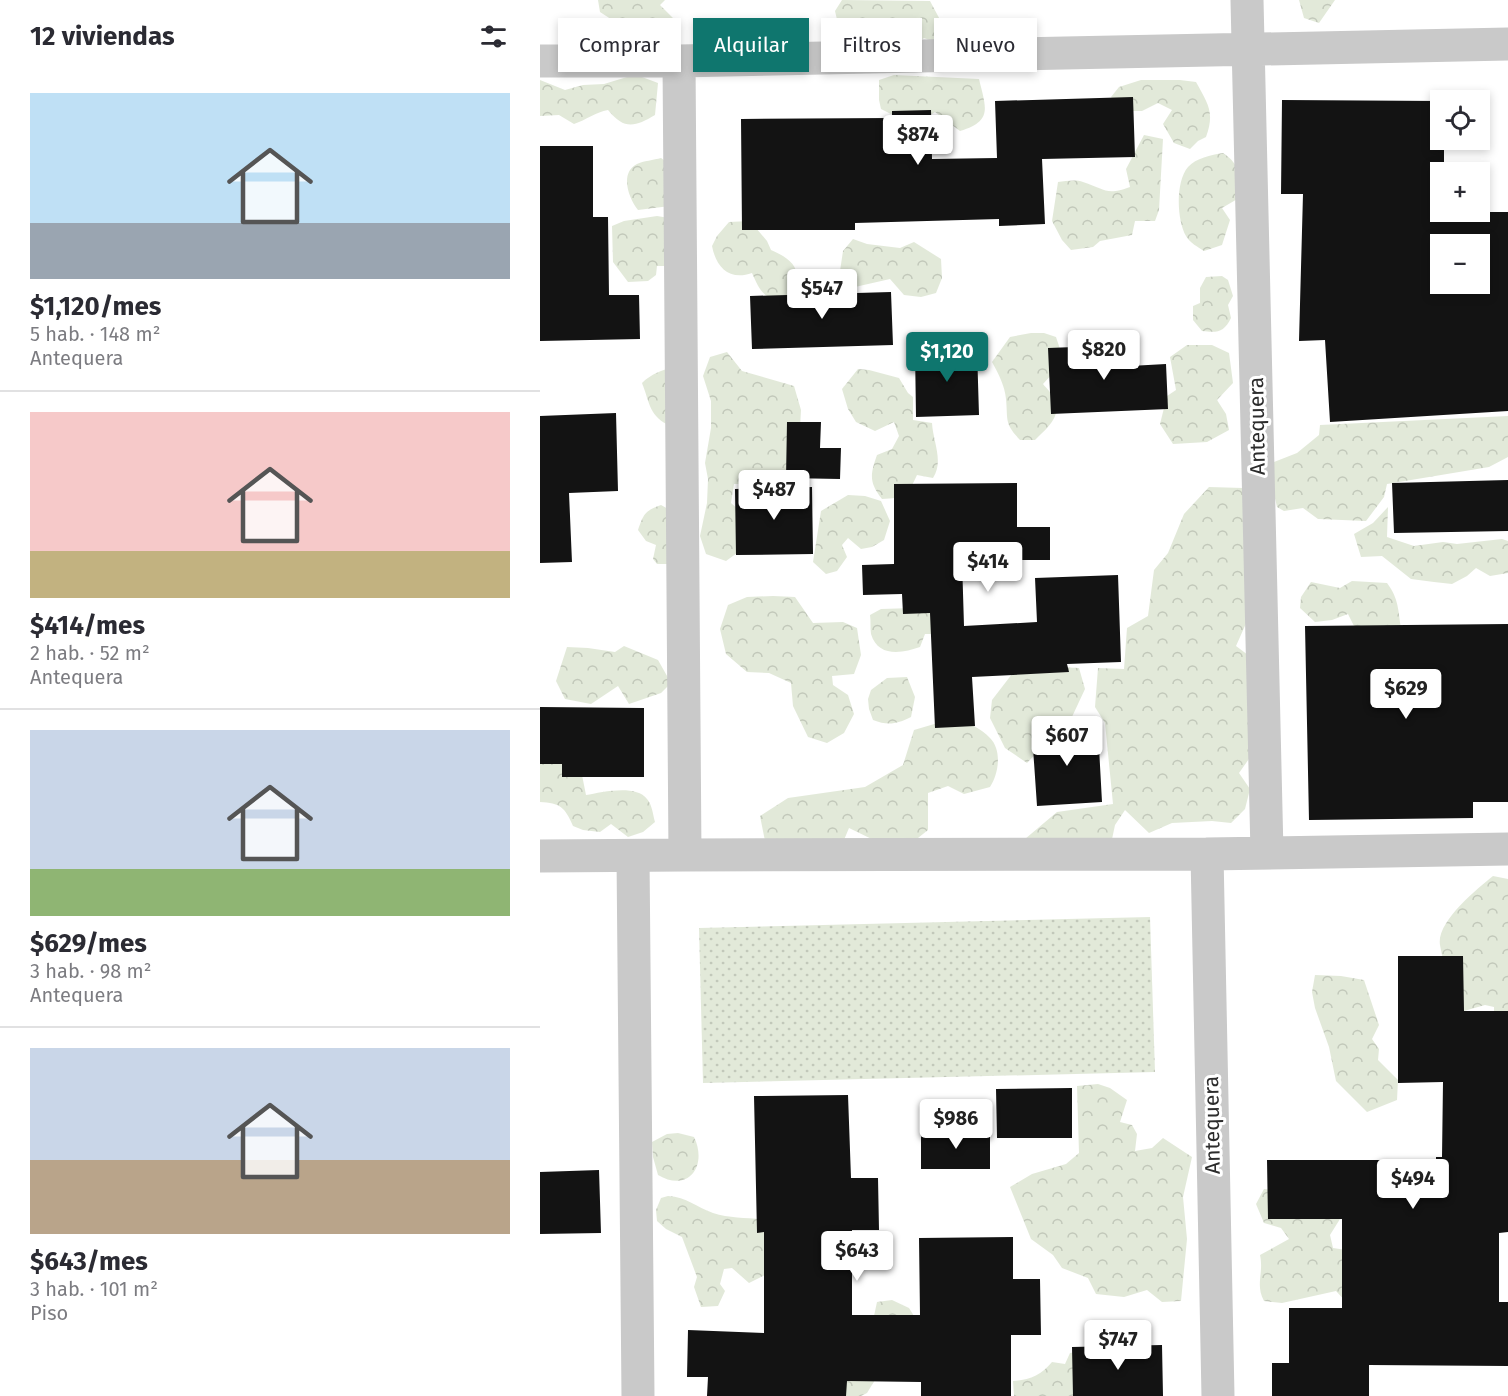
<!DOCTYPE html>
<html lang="es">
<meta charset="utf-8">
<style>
:root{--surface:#fff;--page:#f7f7f7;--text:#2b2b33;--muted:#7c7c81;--line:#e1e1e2;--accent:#0f766e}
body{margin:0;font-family:"Fira Sans",sans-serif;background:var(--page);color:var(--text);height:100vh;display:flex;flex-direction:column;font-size:22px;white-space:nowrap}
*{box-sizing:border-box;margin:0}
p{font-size:20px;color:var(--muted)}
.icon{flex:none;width:33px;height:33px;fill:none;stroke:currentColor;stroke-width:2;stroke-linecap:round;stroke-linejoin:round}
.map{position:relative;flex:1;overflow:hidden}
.sheet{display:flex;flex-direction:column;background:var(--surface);width:540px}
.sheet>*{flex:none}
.hud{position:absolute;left:18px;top:18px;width:570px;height:54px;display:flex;gap:12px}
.controls{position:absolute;left:890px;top:90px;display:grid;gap:12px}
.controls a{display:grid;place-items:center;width:60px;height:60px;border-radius:0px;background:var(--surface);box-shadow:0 3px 9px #0003;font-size:30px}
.price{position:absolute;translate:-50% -51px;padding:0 14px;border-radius:6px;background:#fff;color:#222;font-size:20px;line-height:39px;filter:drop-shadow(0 2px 3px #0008)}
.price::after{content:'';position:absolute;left:50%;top:36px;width:18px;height:14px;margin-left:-9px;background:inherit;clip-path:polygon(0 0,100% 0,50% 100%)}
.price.current{background:var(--accent);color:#fff}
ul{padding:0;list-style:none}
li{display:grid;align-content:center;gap:12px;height:318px;padding:0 30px}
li+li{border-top:2px solid var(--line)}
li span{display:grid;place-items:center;height:186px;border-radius:0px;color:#555}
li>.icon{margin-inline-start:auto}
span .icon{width:108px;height:108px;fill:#fffc;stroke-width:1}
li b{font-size:26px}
h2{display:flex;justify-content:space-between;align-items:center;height:72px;padding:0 30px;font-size:26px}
.tag{padding:0 21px;border-radius:0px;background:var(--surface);box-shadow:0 3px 9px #0003;font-size:21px;line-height:54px}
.tag.current{background:var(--accent);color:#fff}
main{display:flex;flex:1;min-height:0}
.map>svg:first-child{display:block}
.grass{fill:url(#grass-dots)}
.forest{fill:url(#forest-crowns)}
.building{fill:#131313;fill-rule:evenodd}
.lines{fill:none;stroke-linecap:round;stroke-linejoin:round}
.minor{stroke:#c9c9c9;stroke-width:33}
.labels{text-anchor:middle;stroke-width:6;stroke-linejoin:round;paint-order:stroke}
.street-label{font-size:21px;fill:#2c2c2c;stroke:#fff}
</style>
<main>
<section class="sheet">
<h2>12 viviendas<svg class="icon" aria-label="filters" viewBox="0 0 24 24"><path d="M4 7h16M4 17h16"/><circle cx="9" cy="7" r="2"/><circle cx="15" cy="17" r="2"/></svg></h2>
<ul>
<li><span style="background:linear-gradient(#bfe0f5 70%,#9aa5b1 0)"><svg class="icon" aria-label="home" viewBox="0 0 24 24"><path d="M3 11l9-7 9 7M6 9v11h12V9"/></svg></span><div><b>$1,120/mes</b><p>5 hab. · 148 m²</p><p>Antequera</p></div></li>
<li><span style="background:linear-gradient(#f6c9c9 75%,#c2b280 0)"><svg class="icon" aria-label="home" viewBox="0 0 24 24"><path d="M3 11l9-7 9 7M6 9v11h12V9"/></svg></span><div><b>$414/mes</b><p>2 hab. · 52 m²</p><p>Antequera</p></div></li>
<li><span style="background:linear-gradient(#c9d6e8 75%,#8fb573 0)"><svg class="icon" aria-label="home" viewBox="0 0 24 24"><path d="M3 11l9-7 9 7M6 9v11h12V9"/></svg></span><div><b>$629/mes</b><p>3 hab. · 98 m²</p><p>Antequera</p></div></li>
<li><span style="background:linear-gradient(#c9d6e8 60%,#b9a48a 0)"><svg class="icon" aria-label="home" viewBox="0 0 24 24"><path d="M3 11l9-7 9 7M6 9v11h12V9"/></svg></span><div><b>$643/mes</b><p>3 hab. · 101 m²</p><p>Piso</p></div></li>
</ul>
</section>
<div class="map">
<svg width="968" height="1396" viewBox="0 0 968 1396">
<defs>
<pattern id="grass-dots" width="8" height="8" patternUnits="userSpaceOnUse" patternTransform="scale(1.5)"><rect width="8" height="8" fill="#e2e9d9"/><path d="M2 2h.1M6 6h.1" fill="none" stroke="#c2c8ba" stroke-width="1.8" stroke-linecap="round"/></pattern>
<pattern id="forest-crowns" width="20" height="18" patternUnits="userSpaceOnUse" patternTransform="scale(1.5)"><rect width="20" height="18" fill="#e2e9d9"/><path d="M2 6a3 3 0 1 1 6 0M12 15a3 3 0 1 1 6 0" fill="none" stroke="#c2c8ba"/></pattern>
</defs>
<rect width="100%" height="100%" fill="#fff"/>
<path class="grass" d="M610 917 615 1072 163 1083 159 928Z"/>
<path class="forest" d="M58 0H125L120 5 133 18 137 27 133 39 114 48 100 40 102 30 86 29 60 12Z
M302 0 390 1 405 29 402 37 392 41 384 38 372 46 307 43 299 28 295 11Z
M759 0H795L779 23 764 18Z
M354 75 439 79C446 108 453 121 420 131L395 112 382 121 361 119 341 109 339 100V80Z
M87 77H102L118 83 115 115C95 127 84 130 68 110 56 112 46 120 34 124L19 115 0 116V80L25 90 43 85 64 84Z
M601 80H640L656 82C668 104 675 112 666 137L658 141 650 149 634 143 623 124 632 110 618 103 602 111H583L571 97 579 87Z
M604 135 623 139 619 210 615 221H595L592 235 560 241 553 247 531 250 522 240 512 221 518 182C526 181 536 179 543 182 565 189 566 196 590 187L586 169Z
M683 153C700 164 702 178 699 198L682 208 690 220 682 245 664 251C658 247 650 243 646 236 637 221 635 182 648 167 656 158 671 155 683 153Z
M121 158 128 163 130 206 98 210C89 199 79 173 97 164 103 161 114 160 121 158Z
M117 216 129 218 132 266H117L116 275 108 281 88 282 73 262 72 226 84 221Z
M210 221 227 241 231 250C257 261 265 274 247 299 225 302 220 291 212 273 189 281 176 267 172 246L177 236 189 222Z
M313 239 327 244 360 248 374 242 401 259 402 278 396 293 381 297 364 295 350 279 315 287 300 271 303 251Z
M682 276 688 280 693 296 688 305 691 318C684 332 678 333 662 331L653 320V306L660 303V288L666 277Z
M491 333H504L516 337 524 361 503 384C507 389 513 394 515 400 522 417 505 430 495 440H480C464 423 468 420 466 399 465 386 458 373 452 362L470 337Z
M647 345H672L689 353 693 383 677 400 686 414 689 430 667 442 633 444 620 424 627 396 636 390 630 357Z
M187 352 202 371 254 386 261 410 257 482 194 484 191 503 210 520 204 548 186 561 166 554 160 536 167 503 168 479 165 463 171 428V401L163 376 170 357Z
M134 367 131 426C109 417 110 403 102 383 111 374 122 370 134 367Z
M318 369 329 370 359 378 368 393 373 397V420L392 423C393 442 404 461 393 478L377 475C368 495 364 498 342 499 329 482 330 475 337 455L352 449 359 436 354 422 335 431 316 422 308 409 302 389Z
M968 416V457L949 467 847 484 844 497 826 521 778 519 763 508 744 511 737 507 731 481 734 462 757 453 779 435 780 425Z
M669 487 703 488 712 610 696 646 712 658 711 756 699 773 710 789 705 809 691 823 672 821 632 823 609 833 585 810 575 825 567 863 485 839 517 812 573 804 565 723 555 707 558 668 584 669 587 628 608 616 614 570 628 553 644 514Z
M308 495 325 496 341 501 350 521 344 540 332 547 321 549 308 538 302 545 307 557 297 571 286 574 273 562 281 511Z
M121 505 130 510 137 564H117L113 559 116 545 106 541 98 530C104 513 105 511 121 505Z
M848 507 847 537 874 546 903 542 917 544 962 539 968 541V573L950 576 936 568 927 576 912 584 894 582 871 579 842 556 821 557 814 534 833 523Z
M812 581 847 583C859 599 858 610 861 628H815L808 614 792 620 775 622 760 608 761 597 771 582 800 588Z
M233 596 255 597 273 623 303 622 317 628 321 655 314 674 292 676 293 685 308 695 314 714 304 733 287 743 268 737 253 706 251 683 229 673 207 672 186 654 180 629 188 605 207 597Z
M387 597 411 634H385L380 647C363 653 338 658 331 634 330 628 331 621 330 615L341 609 373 608Z
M84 646 118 660 131 683 121 693 89 704 78 686 51 704 25 699 16 681 27 647 48 648 75 652Z
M479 665 539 668 545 689 531 719 511 725 505 744 487 763 465 748 450 718 452 700Z
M367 677 375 697 371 717C357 724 348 726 333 720L329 709 328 699 331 690 347 678Z
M418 717C428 723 442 729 450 738 462 750 459 773 450 787L424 794 408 786 388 793V830L368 846 344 845 309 828 301 847 226 846 220 816 248 798 325 787 363 765 374 730Z
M0 743 41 770 46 795C62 792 96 784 107 799 112 804 113 815 115 822L103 832 88 837 71 824 60 832 43 830 33 826C25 807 20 803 0 802Z
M953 876 968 879V1047L954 1020V1007L945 1005 924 1011C916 990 903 967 900 945 896 922 937 889 953 876Z
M775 975 801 976 824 980 839 1025 832 1039 839 1049 838 1060 858 1080 857 1100 827 1112 796 1081 789 1047 775 1008 772 992Z
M558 1084 570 1088 587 1100 580 1122 592 1125 597 1134 595 1151 612 1148 623 1138 652 1157 643 1197 647 1239 641 1301 622 1302 607 1290 584 1297 556 1294 548 1278 522 1268 513 1255 491 1239 470 1187 492 1174 526 1164 539 1153 537 1086Z
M138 1133 154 1137C168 1166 148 1193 118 1175L113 1157 112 1142 127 1134Z
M800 1175V1219L790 1235 793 1248 813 1251 808 1304 796 1291 742 1303 724 1301C715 1284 724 1274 720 1255L749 1239 741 1228 724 1223 716 1204 724 1189 736 1190Z
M128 1196C147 1197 156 1207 173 1213 189 1218 205 1218 222 1219L231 1272 209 1283 192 1268 184 1269 180 1284 185 1291 178 1306 161 1307 154 1287 157 1277 142 1237 126 1229 117 1221 116 1210 121 1198Z
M352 1300 369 1308 374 1316 327 1393 321 1396H262L331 1330 337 1302Z
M551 1339 559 1351 534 1396H474L473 1381C490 1380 501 1375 512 1362L525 1364 530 1353 541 1351Z"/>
<path class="building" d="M593 97 595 157 502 159 505 224 459 226V219L315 223V230H202L201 119 352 118V111L391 110 392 159 457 158 455 101Z
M742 100 900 101V140H904V172H900V212H968V411L790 422 785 340 759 341 763 194H741ZM900 244H939V284H900Z
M0 146H53V217H68L69 295H99L100 339 0 341Z
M351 292 353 345 212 349 210 296Z
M589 345 590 366 626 364 628 409 511 414 508 348Z
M437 349 439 415 376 417 375 350Z
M76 413 78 491 29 493 32 562 0 563V416Z
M247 422H281L280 448H301L300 479 246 478Z
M968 480V531L854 533 852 483Z
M477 483V527H510V560H422L424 626 497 622 495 578 578 575 581 662 527 664 529 672 432 677 435 726 395 728 390 613 363 614 362 594 323 595 322 565 354 564V484Z
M272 487 273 554 196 555 195 489Z
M968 624V802H933V818L769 820 765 626Z
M0 707 104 708V777H22V764H0Z
M558 729 562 802 497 806 492 733Z
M858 956H923L924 1011H968V1232L959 1233V1302H968V1366L829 1365V1396H732V1363H749V1308H802V1219H728L727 1160H896V1157H902L903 1082 858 1083Z
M532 1088V1138H457L456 1089Z
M308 1095 311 1178H338L339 1230H312V1315H380L379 1238 473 1237V1279H500L501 1335H471V1396H381V1382L307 1381 306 1396H167L168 1377H147L148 1330 224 1333V1232L217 1233 214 1096Z
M381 1130H450V1169H381Z
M59 1170 61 1233 0 1234V1172Z
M622 1345 623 1396H533L532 1347Z"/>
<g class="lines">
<path class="minor" d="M707 0 727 853
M0 61H139L968 44
M139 61 145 855 667 854 968 849
M667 854 678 1396
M0 856 145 855
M93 856 98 1396"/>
</g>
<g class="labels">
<g class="street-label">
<text transform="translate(717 426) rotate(-91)" y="7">Antequera</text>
<text transform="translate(672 1125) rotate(-91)" y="7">Antequera</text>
</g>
</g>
</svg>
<div class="controls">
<a><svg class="icon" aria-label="locate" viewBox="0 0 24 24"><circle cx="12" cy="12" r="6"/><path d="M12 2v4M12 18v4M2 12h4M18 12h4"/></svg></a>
<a>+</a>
<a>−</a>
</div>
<b class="price" style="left:378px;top:166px">$874</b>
<b class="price" style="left:282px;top:320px">$547</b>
<b class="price" style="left:564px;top:381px">$820</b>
<b class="price current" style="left:407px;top:383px">$1,120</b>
<b class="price" style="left:234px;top:521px">$487</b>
<b class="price" style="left:448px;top:593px">$414</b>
<b class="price" style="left:866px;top:720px">$629</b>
<b class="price" style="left:527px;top:767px">$607</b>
<b class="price" style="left:416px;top:1150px">$986</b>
<b class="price" style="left:873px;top:1210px">$494</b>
<b class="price" style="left:317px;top:1282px">$643</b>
<b class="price" style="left:578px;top:1371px">$747</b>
<div class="hud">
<a class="tag">Comprar</a>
<a class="tag current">Alquilar</a>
<a class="tag">Filtros</a>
<a class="tag">Nuevo</a>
</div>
</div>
</main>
